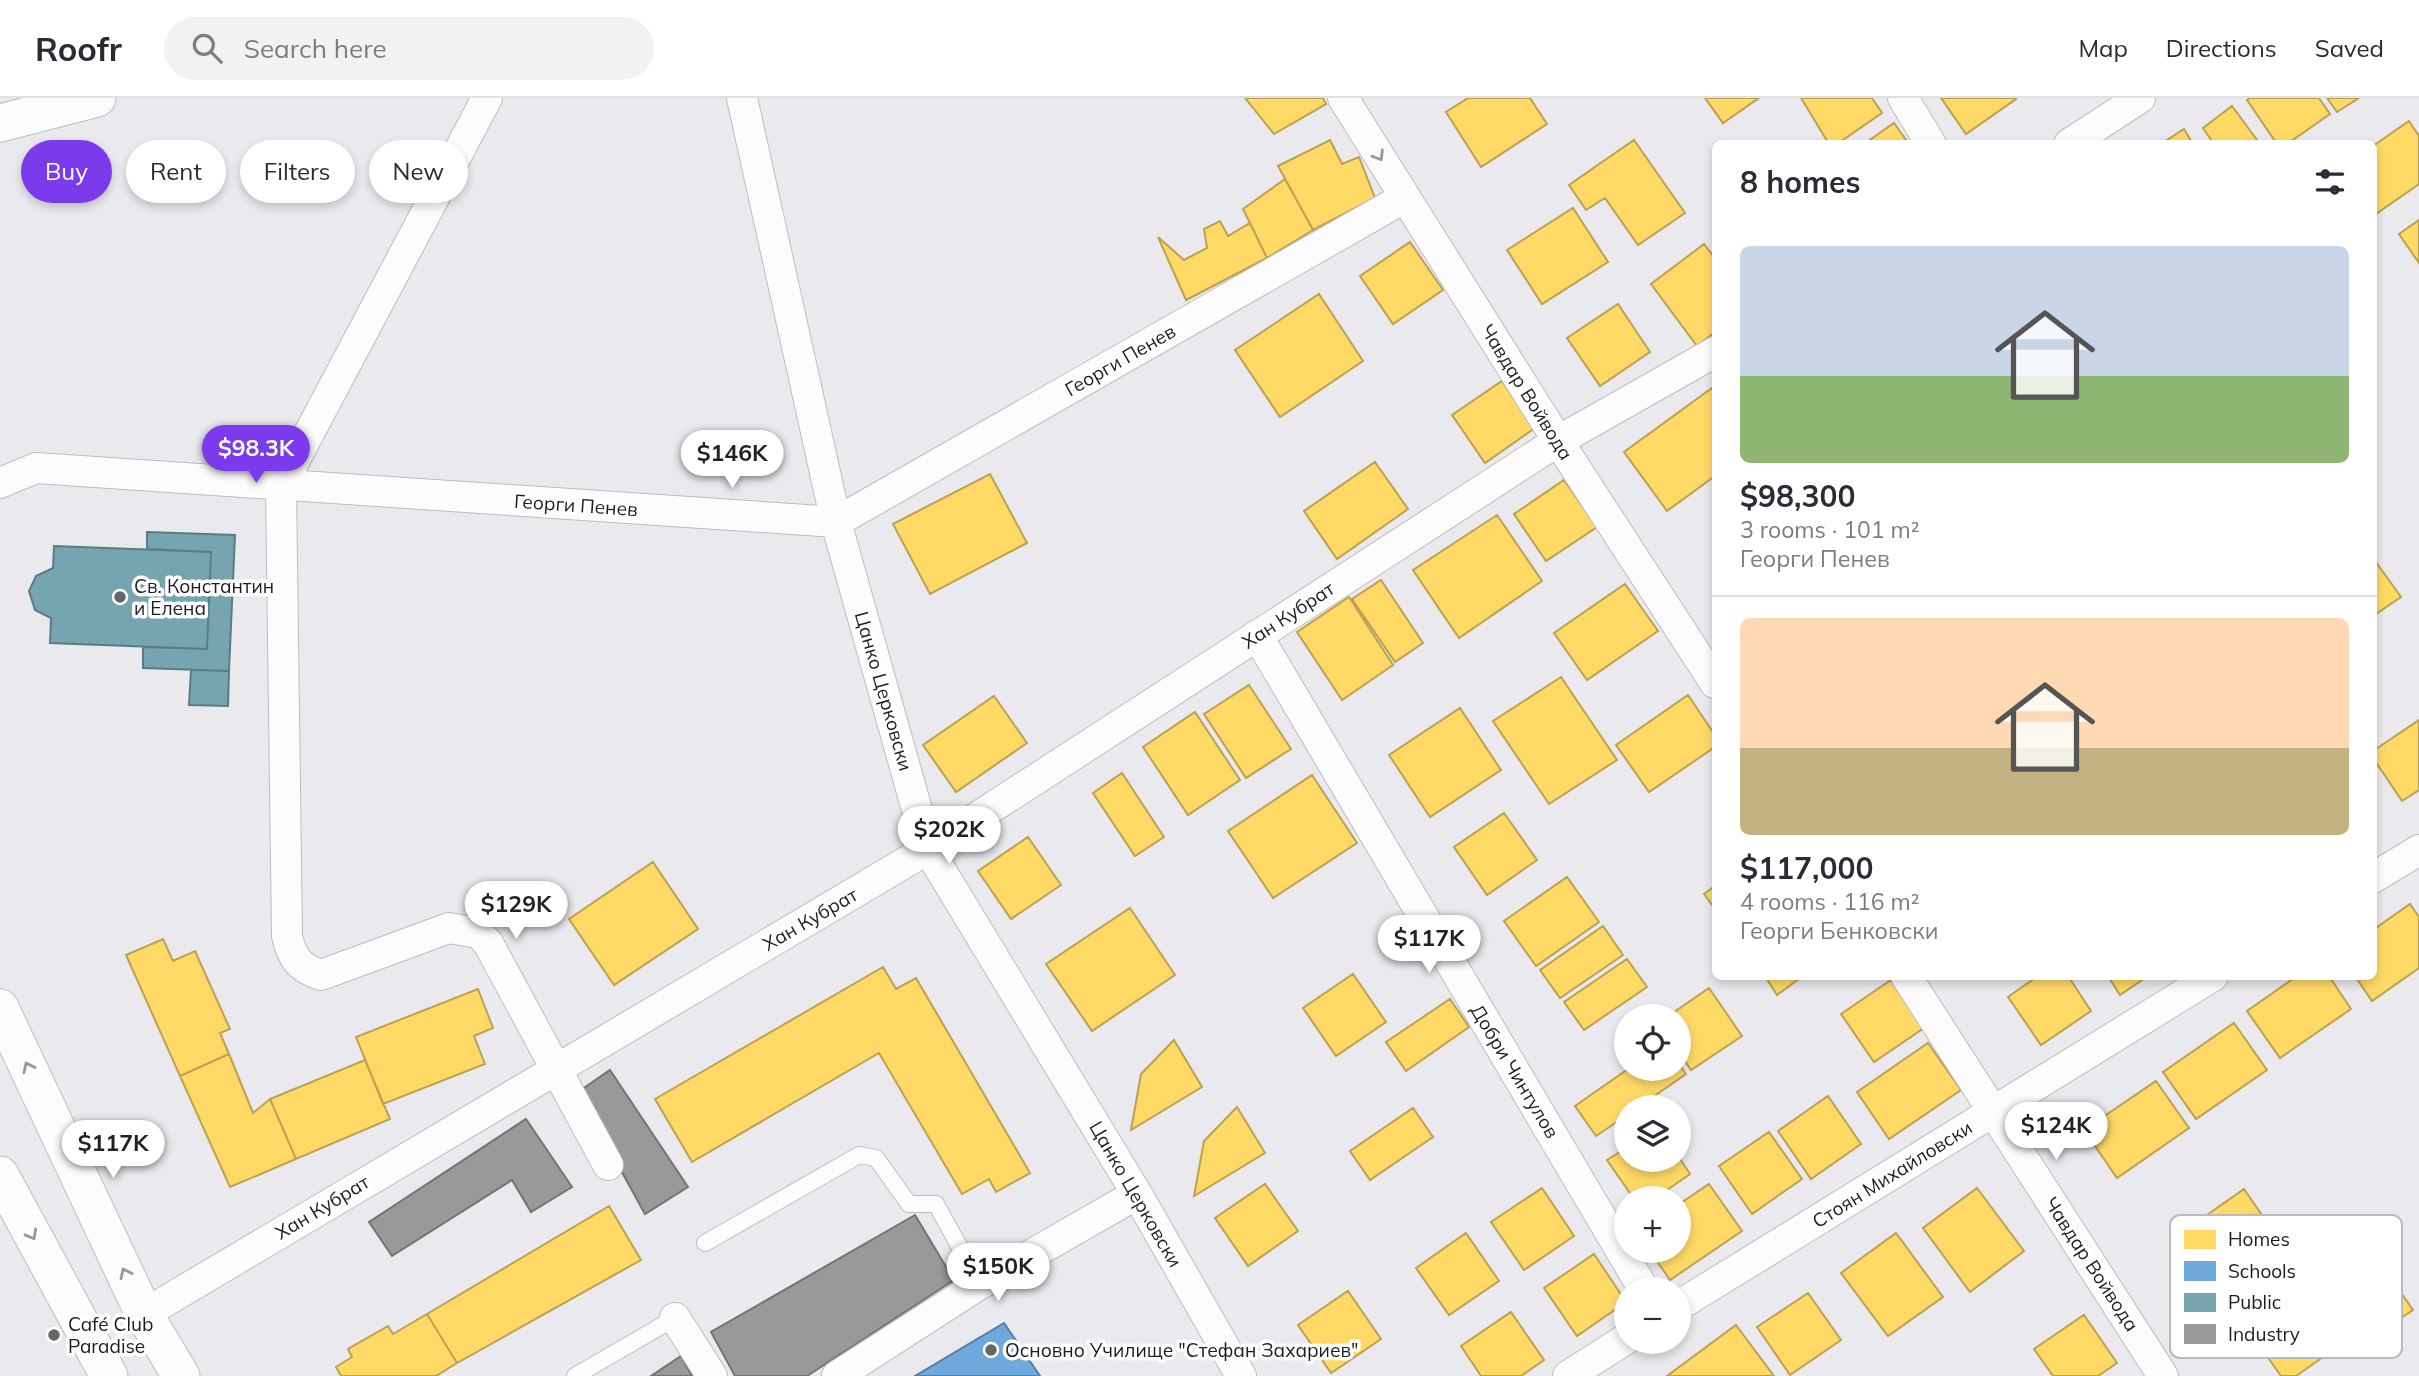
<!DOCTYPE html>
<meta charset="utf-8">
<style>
:root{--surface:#fff;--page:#f2f2f3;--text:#2b2b33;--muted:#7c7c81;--line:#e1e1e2;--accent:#7c3aed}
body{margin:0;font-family:Mulish,sans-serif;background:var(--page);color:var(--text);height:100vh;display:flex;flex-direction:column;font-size:26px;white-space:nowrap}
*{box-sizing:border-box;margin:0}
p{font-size:23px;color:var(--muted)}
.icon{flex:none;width:38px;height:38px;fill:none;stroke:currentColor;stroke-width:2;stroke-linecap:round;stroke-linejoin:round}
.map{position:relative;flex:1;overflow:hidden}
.side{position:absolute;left:1712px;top:42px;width:665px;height:840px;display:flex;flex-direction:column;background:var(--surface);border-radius:10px;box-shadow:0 4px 10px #0003}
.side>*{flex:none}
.hud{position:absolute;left:21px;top:42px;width:665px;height:63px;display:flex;gap:14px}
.buttons{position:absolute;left:1614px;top:906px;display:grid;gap:14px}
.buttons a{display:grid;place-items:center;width:77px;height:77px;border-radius:50%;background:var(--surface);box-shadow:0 4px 10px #0003;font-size:35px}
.price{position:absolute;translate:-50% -60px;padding:0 16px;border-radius:24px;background:#fff;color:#222;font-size:23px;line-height:46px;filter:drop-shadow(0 2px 4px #0008)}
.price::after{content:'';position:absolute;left:50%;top:42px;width:21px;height:16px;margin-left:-10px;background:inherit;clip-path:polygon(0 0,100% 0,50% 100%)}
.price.selected{background:var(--accent);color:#fff}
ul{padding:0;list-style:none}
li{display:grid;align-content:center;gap:14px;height:371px;padding:0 28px}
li+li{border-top:2px solid var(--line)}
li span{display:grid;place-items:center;height:217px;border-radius:10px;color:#555}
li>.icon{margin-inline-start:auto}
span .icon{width:126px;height:126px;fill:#fffc;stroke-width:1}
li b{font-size:30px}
h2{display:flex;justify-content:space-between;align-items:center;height:84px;padding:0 28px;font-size:30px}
.tag{padding:0 24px;border-radius:32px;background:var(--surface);box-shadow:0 4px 10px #0003;font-size:24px;line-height:63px}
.tag.selected{background:var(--accent);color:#fff}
header{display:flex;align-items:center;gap:42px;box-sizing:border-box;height:98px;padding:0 35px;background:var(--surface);border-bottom:2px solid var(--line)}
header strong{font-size:33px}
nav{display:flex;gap:38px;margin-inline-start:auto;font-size:24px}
.search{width:490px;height:63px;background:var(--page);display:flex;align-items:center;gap:18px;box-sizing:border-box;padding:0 24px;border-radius:38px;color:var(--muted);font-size:26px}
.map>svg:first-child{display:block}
.homes{fill:#ffd966;stroke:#bba151;stroke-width:2}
.schools{fill:#6fa8dc;stroke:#567ea3;stroke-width:2}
.public{fill:#76a5af;stroke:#5b7c84;stroke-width:2}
.industry{fill:#999;stroke:#747474;stroke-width:2}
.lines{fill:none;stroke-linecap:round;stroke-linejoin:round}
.service-casing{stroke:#bdbdbf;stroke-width:18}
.minor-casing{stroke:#bdbdbf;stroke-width:32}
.tertiary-casing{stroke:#bdbdbf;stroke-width:39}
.service{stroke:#fcfcfc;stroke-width:16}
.minor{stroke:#fcfcfc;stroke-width:30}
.tertiary{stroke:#fcfcfc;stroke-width:37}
.oneway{stroke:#989899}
.poi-dot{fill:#656467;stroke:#fff;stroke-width:2.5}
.labels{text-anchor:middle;stroke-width:7;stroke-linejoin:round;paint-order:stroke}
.street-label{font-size:19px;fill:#1d1d1f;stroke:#fff}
.poi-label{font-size:19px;fill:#1d1d1f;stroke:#fff;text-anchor:start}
.key{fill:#fff;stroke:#bbbbbc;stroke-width:2}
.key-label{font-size:19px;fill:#1d1d1f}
</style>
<header>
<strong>Roofr</strong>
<div class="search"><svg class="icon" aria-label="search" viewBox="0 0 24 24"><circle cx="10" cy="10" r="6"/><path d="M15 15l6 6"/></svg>Search here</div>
<nav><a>Map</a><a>Directions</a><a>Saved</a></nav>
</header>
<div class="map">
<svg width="2419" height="1278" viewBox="0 0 2419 1278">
<rect width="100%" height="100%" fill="#eae9ed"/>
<path class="homes" d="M1245 0H1323L1326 6 1274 36Z
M1468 0H1530L1547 26 1481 69 1446 14Z
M1705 0H1759L1723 25Z
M1801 0H1872L1882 15 1837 46H1829Z
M1941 0H2015L2016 1 1966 36Z
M2250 0H2319L2330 16 2287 46H2277L2247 2Z
M2327 0H2359L2337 14Z
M2232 8 2260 46H2214L2203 30Z
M2409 23 2419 38V86L2373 118V48Z
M1894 25 1909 46H1864Z
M2184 31 2193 46H2161Z
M1330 42 1342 66 1359 59 1375 100 1313 132 1278 68Z
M1634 42 1685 115 1638 147 1605 100 1586 112 1569 87Z
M1285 81 1313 132 1267 160 1243 111Z
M1573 110 1608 164 1542 206 1507 152Z
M2419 122V165L2399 136Z
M1220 123 1228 138 1250 125 1267 160 1186 202 1158 139 1184 162 1207 150 1204 131Z
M1410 144 1443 192 1393 226 1360 178Z
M1704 146 1715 160V234L1697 248 1651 186Z
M1319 196 1363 263 1280 319 1235 252Z
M1618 206 1650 254 1600 288 1567 240Z
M1502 283 1535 330 1485 365 1452 317Z
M1712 290 1715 294V378L1667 413 1624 354Z
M1375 364 1408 411 1337 461 1304 413Z
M990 376 1027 445 930 496 893 426Z
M1564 382 1597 429 1546 463 1514 416Z
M1497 417 1542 483 1459 540 1413 472Z
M2373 460 2401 499 2373 518Z
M1381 482 1423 545 1395 564 1352 501Z
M1625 486 1658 533 1587 582 1554 535Z
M1349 499 1393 567 1342 602 1297 534Z
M1561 579 1617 662 1549 706 1493 623Z
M1249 587 1291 651 1246 680 1204 616Z
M1688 597 1715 637V649L1649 694 1616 647Z
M994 598 1027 645 956 694 923 647Z
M1460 610 1501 672 1430 719 1389 657Z
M1195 614 1240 682 1188 717 1143 649Z
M2419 622V692L2402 703 2373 660V653Z
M1122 675 1164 739 1135 758 1093 695Z
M1312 677 1357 745 1273 800 1228 733Z
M1504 715 1537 762 1487 797 1454 749Z
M1028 739 1061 787 1011 821 978 773Z
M653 764 698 831 614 887 569 821Z
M1567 779 1599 824 1536 868 1504 823Z
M1715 788V811L1704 796Z
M2410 806 2419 819V870L2372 903 2355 878H2373V832Z
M1130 810 1175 877 1092 933 1046 866Z
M1603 828 1623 857 1560 900 1540 872Z
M163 841 173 863 195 853 230 931 220 935 229 956 180 978 126 857Z
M1627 861 1647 889 1584 932 1564 904Z
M883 869 896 891 916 880 1030 1075 996 1094 989 1081 962 1096 879 955 692 1064 655 1001Z
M1353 876 1386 924 1336 958 1303 910Z
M1765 878H1803L1777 897Z
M2038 878H2068L2091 913 2041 947 2008 899Z
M2108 878H2148L2120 897Z
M2297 878H2329L2351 911 2280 960 2247 913Z
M1891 882 1924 930 1874 964 1841 916Z
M1709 890 1742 938 1691 972 1678 953V919H1667Z
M478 891 493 930 474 938 485 966 383 1006 356 939Z
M1450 901 1469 929 1406 973 1386 944Z
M2234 925 2267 972 2196 1021 2163 974Z
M1174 942 1202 989 1131 1032 1141 976Z
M1928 945 1961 992 1889 1041 1857 994Z
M229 956 253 1015 270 1001 296 1061 230 1089 180 978Z
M365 962 390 1021 296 1061 270 1001Z
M1678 965 1686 976 1637 1010H1626V1018L1596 1038 1575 1008 1628 971H1678Z
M2156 983 2189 1030 2117 1080 2084 1032Z
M1828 998 1861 1046 1811 1081 1778 1033Z
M1237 1009 1265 1055 1194 1098 1204 1043Z
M1413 1010 1433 1039 1370 1082 1350 1053Z
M1769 1034 1802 1081 1752 1116 1719 1068Z
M1626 1050V1062H1678V1058L1690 1076 1654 1101H1634L1607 1062Z
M1265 1086 1298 1133 1248 1168 1215 1120Z
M1709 1086 1742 1133 1670 1182 1650 1153H1678V1107Z
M1542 1090 1574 1138 1524 1172 1491 1124Z
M1977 1090 2024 1153 1970 1194 1923 1130Z
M2244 1091 2277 1139 2206 1188 2173 1141Z
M609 1108 641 1162 457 1265 427 1216Z
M1466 1135 1499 1183 1449 1217 1416 1170Z
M1896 1135 1943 1199 1888 1238 1841 1175Z
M2364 1141 2413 1212 2365 1244 2316 1173Z
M1594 1156 1626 1204 1577 1238 1544 1190Z
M2284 1181 2333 1252 2296 1278H2281L2236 1214Z
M1348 1193 1381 1241 1331 1275 1298 1227Z
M1808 1195 1841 1242 1790 1277 1757 1229Z
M1511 1214 1544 1262 1521 1278H1481L1461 1248Z
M427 1216 457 1265 436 1278H341L336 1269 352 1259 348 1251 388 1228 393 1236Z
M2084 1217 2117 1265 2098 1278H2053L2034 1251Z
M1736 1227 1774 1278H1667Z"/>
<path class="schools" d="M1004 1225 1040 1278H915Z"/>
<path class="public" d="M147 434 235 437 229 573 143 570V549L207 551 211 454 147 451Z
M54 448 211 454 207 551 50 545 51 520 35 512 29 493 36 478 53 470Z
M191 572 229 573 228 608 189 607Z"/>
<path class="industry" d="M610 972 688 1089 645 1116 578 994Z
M526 1021 572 1089 531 1114 512 1082 392 1158 369 1124Z
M915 1117 954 1182 807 1278H735L711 1234Z
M681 1258 692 1278H651Z"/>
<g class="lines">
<g class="service-casing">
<path id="service" d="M705 1145 859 1057 876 1060 909 1106H936L980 1186
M575 1278 675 1220"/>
</g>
<g class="minor-casing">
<path id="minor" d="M487 0 281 388 287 838C292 860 299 870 321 877L449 830 478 835 488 845 608 1067
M742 0 836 424 928 751 1137 1096 1241 1278
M1343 0 1558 343 1715 585
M1903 0 1931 46
M2069 46 2140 0
M0 385 36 370 836 424 1404 100
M1257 537 1644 1192
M2373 780 2419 752
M1906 878 2163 1278
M1678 1208 2213 878
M144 1216 928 751 1558 343 1715 254
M675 1220 712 1278
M837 1278 980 1186 1137 1096
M1568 1278 1626 1241"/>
</g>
<g class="tertiary-casing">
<path id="tertiary" d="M0 25 97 0
M0 910 144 1216 181 1278
M0 1077 109 1278"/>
</g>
<use href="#service" class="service"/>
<use href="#minor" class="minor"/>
<use href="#tertiary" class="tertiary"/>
</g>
<defs><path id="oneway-chevron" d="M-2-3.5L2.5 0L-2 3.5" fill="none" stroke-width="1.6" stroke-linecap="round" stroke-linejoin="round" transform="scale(1.75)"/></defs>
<g class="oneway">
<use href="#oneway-chevron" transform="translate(1379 58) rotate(58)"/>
<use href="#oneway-chevron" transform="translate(28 969) rotate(-115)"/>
<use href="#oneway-chevron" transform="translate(32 1137) rotate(61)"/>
<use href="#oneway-chevron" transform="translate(125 1175) rotate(-115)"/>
</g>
<g class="poi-dot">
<circle cx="120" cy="499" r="7"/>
<circle cx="54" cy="1237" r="7"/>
<circle cx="991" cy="1252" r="7"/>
</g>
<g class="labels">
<g class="street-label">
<text transform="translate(1120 262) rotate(-30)" y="7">Георги Пенев</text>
<text transform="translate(1527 294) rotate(58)" y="7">Чавдар Войвода</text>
<text transform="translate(576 407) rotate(4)" y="7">Георги Пенев</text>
<text transform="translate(1288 517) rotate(-33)" y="7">Хан Кубрат</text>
<text transform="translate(884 593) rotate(74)" y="7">Цанко Церковски</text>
<text transform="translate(810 821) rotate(-30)" y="7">Хан Кубрат</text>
<text transform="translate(1515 973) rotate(59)" y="7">Добри Чинтулов</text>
<text transform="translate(1892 1076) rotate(-32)" y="7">Стоян Михайловски</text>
<text transform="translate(1136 1096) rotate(60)" y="7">Цанко Церковски</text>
<text transform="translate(322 1109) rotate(-31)" y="7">Хан Кубрат</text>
<text transform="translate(2092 1166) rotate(57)" y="7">Чавдар Войвода</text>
</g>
<g class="poi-label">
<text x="134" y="495">Св. Константин<tspan x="134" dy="22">и Елена</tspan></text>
<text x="68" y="1233">Café Club<tspan x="68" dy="22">Paradise</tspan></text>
<text x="1005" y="1259">Основно Училище "Стефан Захариев"</text>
</g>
</g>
<rect x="2170" y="1117" width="232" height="143" rx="10" class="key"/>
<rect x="2184" y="1132" width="32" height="19" fill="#ffd966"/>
<rect x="2184" y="1163" width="32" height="20" fill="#6fa8dc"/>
<rect x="2184" y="1195" width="32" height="19" fill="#76a5af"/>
<rect x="2184" y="1226" width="32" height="20" fill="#999"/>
<g class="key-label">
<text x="2228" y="1148">Homes</text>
<text x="2228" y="1180">Schools</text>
<text x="2228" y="1211">Public</text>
<text x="2228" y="1243">Industry</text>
</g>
</svg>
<div class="buttons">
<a><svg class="icon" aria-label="locate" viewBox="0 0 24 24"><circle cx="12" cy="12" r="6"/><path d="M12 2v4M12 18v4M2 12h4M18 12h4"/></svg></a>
<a><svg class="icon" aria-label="layers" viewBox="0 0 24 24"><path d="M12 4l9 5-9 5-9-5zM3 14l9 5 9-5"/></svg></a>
<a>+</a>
<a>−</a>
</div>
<b class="price selected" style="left:256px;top:387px">$98.3K</b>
<b class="price" style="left:732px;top:392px">$146K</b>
<b class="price" style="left:949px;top:768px">$202K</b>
<b class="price" style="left:516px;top:843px">$129K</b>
<b class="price" style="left:1429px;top:877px">$117K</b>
<b class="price" style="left:2056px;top:1064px">$124K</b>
<b class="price" style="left:113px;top:1082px">$117K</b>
<b class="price" style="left:998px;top:1205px">$150K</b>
<div class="hud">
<a class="tag selected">Buy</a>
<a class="tag">Rent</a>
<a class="tag">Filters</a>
<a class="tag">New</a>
</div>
<section class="side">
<h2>8 homes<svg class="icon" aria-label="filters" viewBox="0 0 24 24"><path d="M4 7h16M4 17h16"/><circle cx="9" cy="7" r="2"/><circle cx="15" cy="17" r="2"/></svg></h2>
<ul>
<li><span style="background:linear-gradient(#c9d6e8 60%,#8fb573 0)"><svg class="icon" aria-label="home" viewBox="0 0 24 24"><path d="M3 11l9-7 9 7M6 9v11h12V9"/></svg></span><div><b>$98,300</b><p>3 rooms · 101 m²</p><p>Георги Пенев</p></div></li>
<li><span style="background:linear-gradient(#ffd9b3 60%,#c2b280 0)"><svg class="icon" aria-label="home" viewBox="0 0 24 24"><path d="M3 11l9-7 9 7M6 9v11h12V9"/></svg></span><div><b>$117,000</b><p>4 rooms · 116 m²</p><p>Георги Бенковски</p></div></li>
</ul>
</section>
</div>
